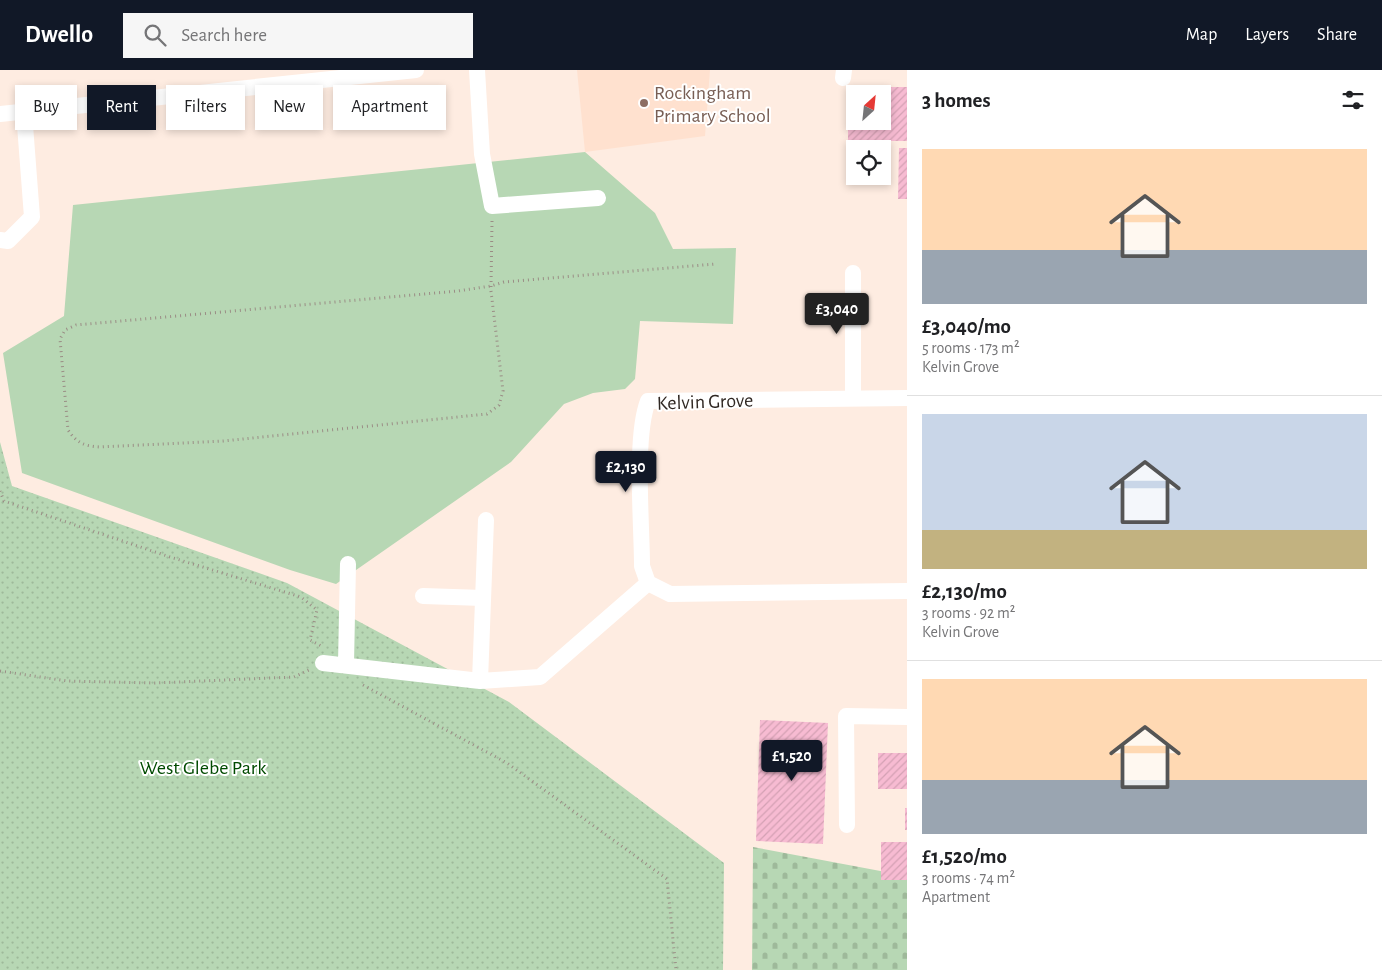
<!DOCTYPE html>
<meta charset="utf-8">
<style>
:root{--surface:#fff;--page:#f6f6f6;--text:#202124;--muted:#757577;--line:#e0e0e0;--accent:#111827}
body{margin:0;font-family:"Alegreya Sans",sans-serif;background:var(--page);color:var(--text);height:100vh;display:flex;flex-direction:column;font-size:19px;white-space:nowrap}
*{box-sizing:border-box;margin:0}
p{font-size:16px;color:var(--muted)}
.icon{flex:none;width:28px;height:28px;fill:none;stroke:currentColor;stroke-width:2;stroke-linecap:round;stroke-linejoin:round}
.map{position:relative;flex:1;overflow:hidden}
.side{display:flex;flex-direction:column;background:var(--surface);width:475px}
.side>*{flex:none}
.banner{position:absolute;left:15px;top:15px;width:475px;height:45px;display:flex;gap:10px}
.needle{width:32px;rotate:27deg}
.controls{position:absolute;left:846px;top:15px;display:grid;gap:10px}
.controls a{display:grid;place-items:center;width:45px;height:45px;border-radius:0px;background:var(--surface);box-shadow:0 2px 8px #0003;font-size:25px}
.price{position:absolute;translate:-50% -42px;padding:0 11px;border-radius:5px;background:var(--accent);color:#fff;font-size:16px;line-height:32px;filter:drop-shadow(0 1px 2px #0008)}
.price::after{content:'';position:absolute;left:50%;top:30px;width:15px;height:11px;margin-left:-8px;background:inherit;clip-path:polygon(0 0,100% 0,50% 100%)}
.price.selected{background:#222;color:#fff}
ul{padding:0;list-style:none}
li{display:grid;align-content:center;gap:10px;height:265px;padding:0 15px}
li+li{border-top:1px solid var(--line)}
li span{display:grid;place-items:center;height:155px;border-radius:0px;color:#555}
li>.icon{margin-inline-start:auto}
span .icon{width:90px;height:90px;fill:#fffc;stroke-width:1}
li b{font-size:21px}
h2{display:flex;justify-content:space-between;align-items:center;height:60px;padding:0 15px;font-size:21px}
.chip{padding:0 18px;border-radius:0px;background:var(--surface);box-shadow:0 2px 8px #0003;font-size:18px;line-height:45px}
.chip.selected{background:var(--accent);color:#fff}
header{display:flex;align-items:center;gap:30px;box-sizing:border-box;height:70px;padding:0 25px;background:var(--accent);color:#fff}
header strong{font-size:24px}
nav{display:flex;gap:28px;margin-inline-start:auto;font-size:18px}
.search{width:350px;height:45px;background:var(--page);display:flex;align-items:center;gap:12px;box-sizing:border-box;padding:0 18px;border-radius:0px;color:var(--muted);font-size:19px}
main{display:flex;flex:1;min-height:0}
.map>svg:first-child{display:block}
.built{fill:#ffe1cf}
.green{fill:#b7d7b4}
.cemetery{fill:url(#cemetery-stones)}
.park{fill:url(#park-dots)}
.building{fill:url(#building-hatch);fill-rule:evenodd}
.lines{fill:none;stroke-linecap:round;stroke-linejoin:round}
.path{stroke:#9a8d85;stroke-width:3;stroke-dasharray:1 4;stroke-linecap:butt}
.minor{stroke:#fff;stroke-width:16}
.education-dot{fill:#8d6e63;stroke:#fff;stroke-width:2}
.labels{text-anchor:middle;stroke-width:4;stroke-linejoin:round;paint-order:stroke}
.education-label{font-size:20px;fill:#785e54;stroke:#fff;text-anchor:start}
.street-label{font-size:20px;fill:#2f2722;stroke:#fff}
.park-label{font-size:20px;fill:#004a00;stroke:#fff}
</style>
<header>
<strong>Dwello</strong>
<div class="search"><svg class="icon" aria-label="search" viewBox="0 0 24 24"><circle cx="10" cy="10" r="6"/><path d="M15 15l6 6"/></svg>Search here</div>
<nav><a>Map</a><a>Layers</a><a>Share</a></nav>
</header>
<main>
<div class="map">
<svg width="907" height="900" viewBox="0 0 907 900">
<defs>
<pattern id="cemetery-stones" width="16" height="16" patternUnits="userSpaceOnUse" patternTransform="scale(1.25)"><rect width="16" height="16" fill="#b7d7b4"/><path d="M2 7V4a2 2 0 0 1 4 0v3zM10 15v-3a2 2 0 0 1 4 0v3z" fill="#9eb99a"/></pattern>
<pattern id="park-dots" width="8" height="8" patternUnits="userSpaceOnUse" patternTransform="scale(1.25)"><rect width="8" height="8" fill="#b7d7b4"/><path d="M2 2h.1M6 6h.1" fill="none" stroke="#9eb99a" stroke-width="1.8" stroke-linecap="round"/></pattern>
<pattern id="building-hatch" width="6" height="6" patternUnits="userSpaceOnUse" patternTransform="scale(1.25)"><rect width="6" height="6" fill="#f7bbd2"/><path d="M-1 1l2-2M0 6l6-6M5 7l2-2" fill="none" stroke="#d4a1b4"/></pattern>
</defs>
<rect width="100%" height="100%" fill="#feece1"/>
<path class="built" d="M577 0H710L705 66 585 82Z"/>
<path class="green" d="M585 82 655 143 673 179 736 178 733 254 640 251 635 309 625 319 593 323 564 334 511 392 336 514 290 500 22 403 3 283 64 246 73 135Z"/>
<path class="cemetery" d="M753 777 907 806V900H752Z"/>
<path class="park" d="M0 372 12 416 287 513 509 632 724 793 723 900H0Z"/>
<path class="building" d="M848 17H907V71H848ZM855 24H882V51H855Z
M899 78H907V129H898Z
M760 650 828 653 823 774 756 771Z
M878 683H907V719H878Z
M905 738H907V760H905Z
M881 772H907V810H881Z"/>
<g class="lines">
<path class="path" d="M492 151 491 216V221L503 321 499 335 487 344 223 371 100 377C84 376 77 373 68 360L60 269 65 260 76 255 458 221 491 216 504 212 715 194
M0 421 4 431 170 487 301 527 317 540 310 570 323 577
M0 601 67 611 155 613 294 607 309 600
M363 615 507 693 667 809 676 900"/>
<path class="minor" d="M477 0 482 84 492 136 598 128
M843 8 844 0
M0 44 416 0
M0 170 8 171 32 147 24 42
M853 203V327
M907 328 648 331C634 367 642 454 642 496L648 513 670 524 907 521
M423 526 483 528
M323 593 480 611 540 607 648 513
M346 594 348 494
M480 611 486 450
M847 755 846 646 907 647"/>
</g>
<circle class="education-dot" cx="644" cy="33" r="5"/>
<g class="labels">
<g class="education-label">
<text x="654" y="29">Rockingham<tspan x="654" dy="23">Primary School</tspan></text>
</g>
<g class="street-label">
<text transform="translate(705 331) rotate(-2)" y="7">Kelvin Grove</text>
</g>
<g class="park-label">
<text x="203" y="704">West Glebe Park</text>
</g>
</g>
</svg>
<div class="controls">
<a><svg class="needle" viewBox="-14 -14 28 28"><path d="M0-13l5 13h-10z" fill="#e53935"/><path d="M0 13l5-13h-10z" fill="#757577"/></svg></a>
<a><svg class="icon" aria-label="locate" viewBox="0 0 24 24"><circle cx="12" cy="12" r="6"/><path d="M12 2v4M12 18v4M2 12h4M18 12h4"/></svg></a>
</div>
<b class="price selected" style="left:837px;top:265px">£3,040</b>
<b class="price" style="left:626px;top:423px">£2,130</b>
<b class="price" style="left:792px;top:712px">£1,520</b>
<div class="banner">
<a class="chip">Buy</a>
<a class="chip selected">Rent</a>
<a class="chip">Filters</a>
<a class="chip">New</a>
<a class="chip">Apartment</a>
</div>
</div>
<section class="side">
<h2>3 homes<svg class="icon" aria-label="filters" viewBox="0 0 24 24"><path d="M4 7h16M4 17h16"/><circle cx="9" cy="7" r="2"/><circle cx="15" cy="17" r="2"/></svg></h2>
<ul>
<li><span style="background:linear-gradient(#ffd9b3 65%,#9aa5b1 0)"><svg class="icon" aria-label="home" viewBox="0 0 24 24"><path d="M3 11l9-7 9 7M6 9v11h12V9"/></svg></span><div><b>£3,040/mo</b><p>5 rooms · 173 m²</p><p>Kelvin Grove</p></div></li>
<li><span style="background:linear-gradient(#c9d6e8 75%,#c2b280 0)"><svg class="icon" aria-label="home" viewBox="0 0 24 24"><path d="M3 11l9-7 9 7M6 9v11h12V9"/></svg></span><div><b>£2,130/mo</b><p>3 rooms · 92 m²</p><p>Kelvin Grove</p></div></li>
<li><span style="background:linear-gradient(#ffd9b3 65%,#9aa5b1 0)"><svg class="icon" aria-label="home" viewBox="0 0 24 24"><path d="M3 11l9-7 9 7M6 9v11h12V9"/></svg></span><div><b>£1,520/mo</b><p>3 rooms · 74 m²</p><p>Apartment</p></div></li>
</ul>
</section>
</main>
